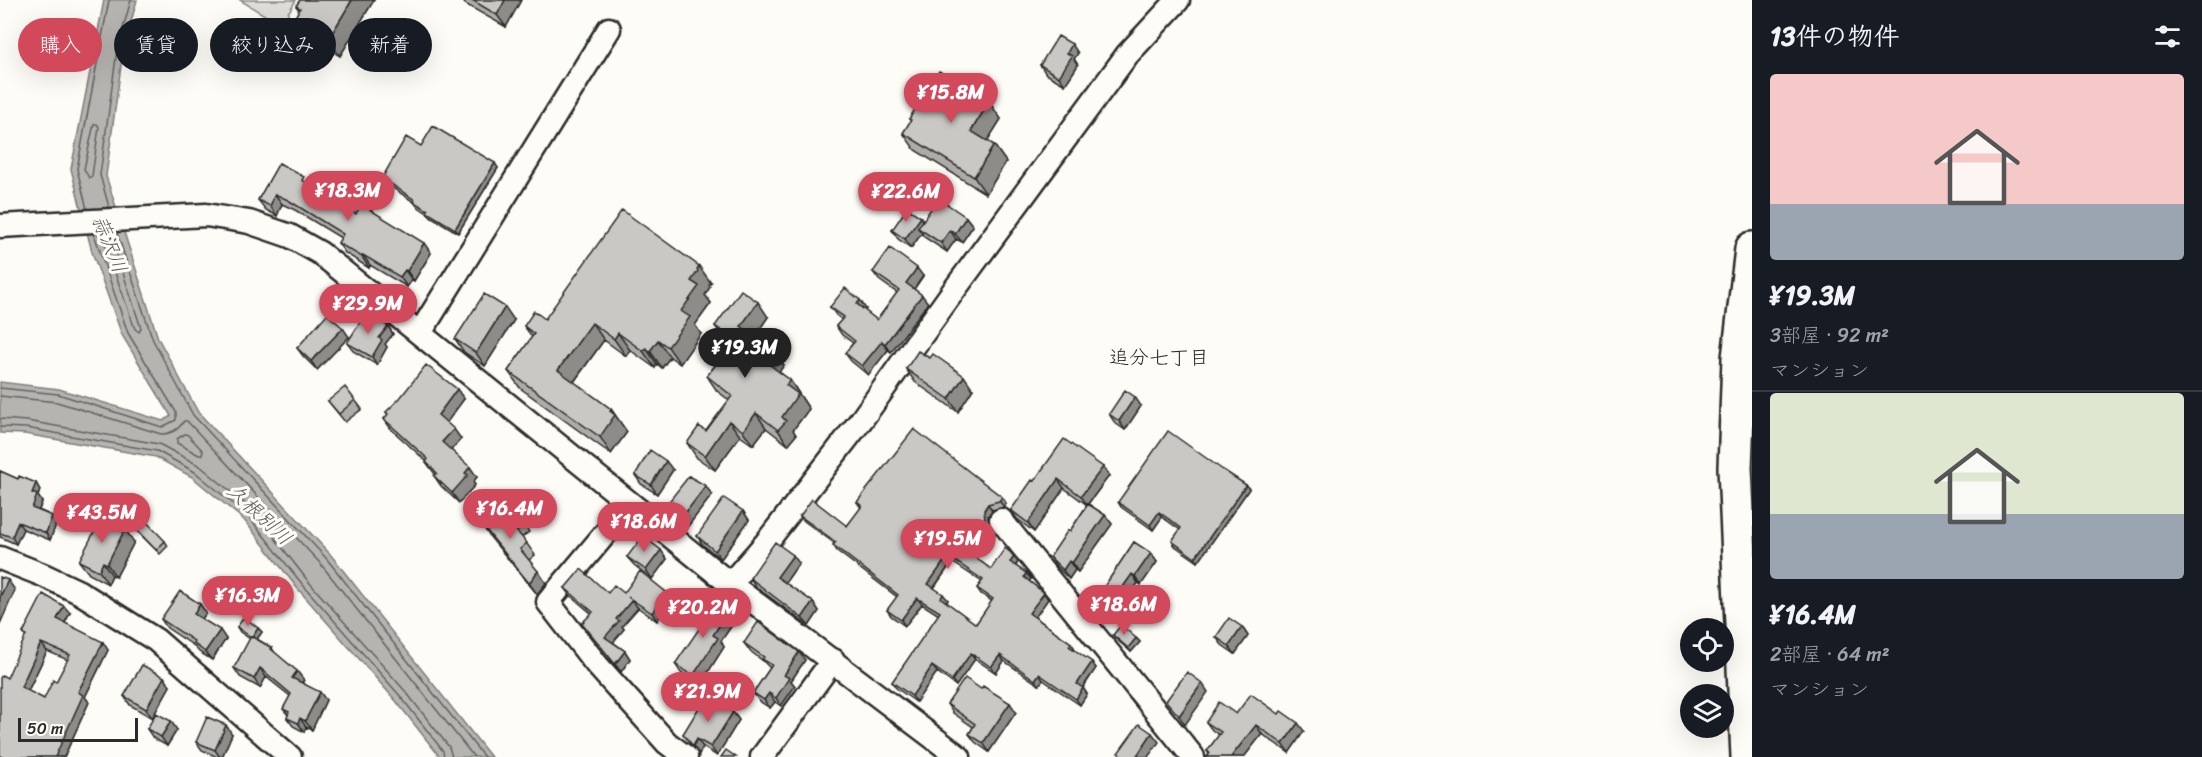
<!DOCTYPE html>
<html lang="ja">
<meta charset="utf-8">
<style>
:root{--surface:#171b24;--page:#20242c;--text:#f1f3f6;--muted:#9ea1a6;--line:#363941;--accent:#d1495b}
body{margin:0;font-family:Sriracha,"Klee One",sans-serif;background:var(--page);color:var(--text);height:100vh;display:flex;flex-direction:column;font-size:22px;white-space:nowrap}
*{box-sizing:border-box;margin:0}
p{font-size:20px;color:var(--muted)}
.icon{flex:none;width:33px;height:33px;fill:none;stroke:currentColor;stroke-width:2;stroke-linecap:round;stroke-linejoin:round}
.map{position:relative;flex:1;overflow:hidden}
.details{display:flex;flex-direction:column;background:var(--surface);width:450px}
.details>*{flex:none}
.top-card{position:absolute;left:18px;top:18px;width:570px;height:54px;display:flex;gap:12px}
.buttons{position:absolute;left:1680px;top:618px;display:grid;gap:12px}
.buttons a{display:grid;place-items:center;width:54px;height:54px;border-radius:50%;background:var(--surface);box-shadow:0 6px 24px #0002;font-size:30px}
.scale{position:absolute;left:18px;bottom:15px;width:120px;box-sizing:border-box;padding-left:6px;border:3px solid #2b2b2b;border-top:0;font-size:16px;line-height:21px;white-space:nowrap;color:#2b2b2b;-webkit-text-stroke:4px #fdfcf7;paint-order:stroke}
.price{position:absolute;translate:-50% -51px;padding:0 14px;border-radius:21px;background:var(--accent);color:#fff;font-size:20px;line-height:39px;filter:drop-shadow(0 2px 3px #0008)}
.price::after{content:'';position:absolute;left:50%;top:36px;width:18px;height:14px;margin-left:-9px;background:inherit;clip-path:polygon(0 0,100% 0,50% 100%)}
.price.current{background:#222;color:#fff}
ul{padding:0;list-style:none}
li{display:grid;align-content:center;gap:12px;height:318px;padding:0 18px}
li+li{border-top:2px solid var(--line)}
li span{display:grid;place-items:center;height:186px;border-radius:6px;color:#555}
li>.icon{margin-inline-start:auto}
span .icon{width:108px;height:108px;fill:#fffc;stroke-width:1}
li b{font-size:26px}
h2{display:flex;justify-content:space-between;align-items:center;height:72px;padding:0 18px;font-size:26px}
.tag{padding:0 21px;border-radius:27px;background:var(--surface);box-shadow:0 6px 24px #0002;font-size:21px;line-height:54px}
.tag.current{background:var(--accent);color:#fff}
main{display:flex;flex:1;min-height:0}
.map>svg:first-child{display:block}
.green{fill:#dfdeda;stroke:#858482;stroke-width:1.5}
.water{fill:#b5b4b1;stroke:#7e7d7b;stroke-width:1.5}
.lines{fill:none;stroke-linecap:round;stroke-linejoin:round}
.shore{stroke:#626261;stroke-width:1.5}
.minor-casing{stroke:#2b2b2b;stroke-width:27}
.highway-casing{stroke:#2b2b2b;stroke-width:38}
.minor{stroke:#fdfcf7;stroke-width:22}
.highway{stroke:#fdfcf7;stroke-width:33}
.wall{fill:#adaca9;stroke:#2b2b2b;stroke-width:1.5;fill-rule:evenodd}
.shaded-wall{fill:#8d8c89;stroke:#2b2b2b;stroke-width:1.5}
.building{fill:#c9c8c4;stroke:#2b2b2b;stroke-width:1.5;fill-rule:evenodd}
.labels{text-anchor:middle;stroke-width:6;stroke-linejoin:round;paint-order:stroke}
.water-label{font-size:20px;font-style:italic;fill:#5b5b5a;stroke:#fdfcf7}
.neighbourhood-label{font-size:20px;fill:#2b2b2b;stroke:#fdfcf7}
</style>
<main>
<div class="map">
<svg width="1752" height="757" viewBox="0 0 1752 757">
<rect width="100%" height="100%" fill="#fdfcf7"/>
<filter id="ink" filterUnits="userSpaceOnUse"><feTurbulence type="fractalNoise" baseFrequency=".0167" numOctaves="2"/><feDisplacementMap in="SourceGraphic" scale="12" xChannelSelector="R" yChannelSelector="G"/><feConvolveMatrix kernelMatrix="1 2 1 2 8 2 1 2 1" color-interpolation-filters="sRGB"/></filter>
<g filter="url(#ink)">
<path class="green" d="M240 0H296L281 25Z"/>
<path class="water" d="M104 0H137L123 51 106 176 158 338 198 412 330 554 491 757H440L396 701 298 589 244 520 192 477 156 457 25 434 0 433V382L59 389 163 421 171 416 122 335 92 252 71 169Z"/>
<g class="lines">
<path class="shore" d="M94 124H97L99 127 92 176 89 178 84 169Z
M109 207 100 175 117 50 131 0
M87 209 77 169 109 0
M101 233 135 329 139 332 141 328 110 233
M117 233 153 340 193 415 326 558 484 757
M0 388 58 394 162 427 176 420V412L128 333 94 234
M0 396 57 402 161 434C171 434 179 429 184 421H187L320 563 474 757
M0 419 27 421 159 444 200 466 254 511 308 581 406 692 449 747 452 757
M0 427 26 428 157 451 195 472 248 516 303 585 401 697 443 751 444 757
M185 434 188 435 203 451 202 455H199L177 443V439Z"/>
<g class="minor-casing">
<path id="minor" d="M0 226 206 215 249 222 290 236 320 253 730 584 959 757
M420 333 609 29
M630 504 548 602 597 665 667 743 686 757
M1001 520 1193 757
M0 558 43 575 79 592 156 640 290 757
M730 584 766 543 862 419 949 297 1127 55 1178 0
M762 757 833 660"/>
</g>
<g class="highway-casing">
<path id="highway" d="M1748 757 1735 468 1739 358 1752 249"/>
</g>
<use href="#minor" class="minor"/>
<use href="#highway" class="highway"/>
</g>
<path class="wall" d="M300 0H374L340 56 306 36 294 19 299 10 296 6Z
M462 0H521L506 27 465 4Z
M1078 53 1074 59 1078 65 1065 85 1046 74 1040 65Z
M989 102 1001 119 987 141 994 145 1006 162 986 194 915 150 903 133 911 121 909 119Z
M421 146 498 168 458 233 430 216 427 213 417 206 414 202 385 183 382 178Z
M279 163 309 185 356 214 431 253 414 281 412 280 407 287 370 265 369 268 345 253 338 243 341 238 295 210 282 204 277 216 266 210 258 200Z
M921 217 923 221 966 217 973 226 962 242 956 239 947 252 924 237 922 233 911 248 898 239 892 230Z
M873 272 923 276 914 289 928 303 891 352 888 350 868 375 851 361 845 353 853 343 842 335 836 326 842 320 836 315 830 307 866 309 865 311 877 320 897 293 879 280Z
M711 283 709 285 710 287 705 295 711 303 695 325 701 334 680 364 670 357 662 368 657 364 655 368 630 350 626 356 604 340 574 382 611 409 627 432 611 454 520 388 508 371 532 337 524 326 545 319Z
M768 317 755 336 784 365 779 372 790 380 809 409 793 430 796 435 788 445 766 428 753 445 740 436 715 470 697 458 687 443 706 431 729 400 717 391 707 376 731 344 725 340 715 326Z
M514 320 485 366 464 352 455 339Z
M388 326 393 334 385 344 387 347 377 365 353 351 347 343Z
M349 337 317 370 303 356 297 348Z
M906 369 973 389 958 412 915 382Z
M464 399 446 422 461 439 451 450 477 477 473 482 475 485 459 503 441 486 434 476 435 474 426 462V461L391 429 384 419 388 415 386 412Z
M355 400 362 409 345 422 328 401Z
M1141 406 1125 430 1115 423 1109 414Z
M1103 467 1109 476 1088 504 1105 515 1112 524 1078 572 1075 570 1069 579 1056 566 1050 557 1070 531 1087 505 1064 488 1034 532 1017 519 1011 510 1034 481Z
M673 470 657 494 641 484 635 475Z
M1223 470 1246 485 1249 489 1198 562 1175 546 1172 541 1180 530 1162 517 1153 530 1121 507 1118 502Z
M0 471 18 479 36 483 40 490 38 496 42 502 39 510 52 516 57 522 50 540 23 529 16 544 0 537Z
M712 495 685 530 669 518 663 509Z
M1002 497 1006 503 1004 507 992 510 988 516 989 526 969 553 991 569 1018 562 1016 566 1026 573 1031 579 1029 581 1044 593 1048 599 1035 617 1071 643 1075 649 1074 650 1096 668 1083 688 1087 694 1080 705 1043 680 1039 685 1004 661 996 673 975 659 956 686 937 672 916 702 896 688 892 682 939 615 922 604 905 626 891 616 887 610 897 597 837 551 833 545 834 543 804 521 800 516 847 526 861 508 857 502ZM952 562 982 582 977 588 981 594 992 601 976 624 946 602 948 600 934 588Z
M743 511 749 520 721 559 703 545 697 536Z
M521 520 529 532 522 537 535 555 529 560 546 583 537 594 490 537 482 525Z
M131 524 165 541 168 546 160 554 134 528Z
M134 542 116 577 112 575 108 584 89 574 79 561Z
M1134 542 1157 562 1141 585 1138 583 1113 620 1100 611 1094 602Z
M627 557 667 559 652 579 634 565Z
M799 563 785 583 813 602 819 611 809 626 756 587 750 578Z
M565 588 608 593 666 592 672 600 657 621 637 607 638 608 622 626 624 629 613 642 625 651 630 659 621 672 582 623 592 614 571 596Z
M200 604 206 613 202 619 226 639 212 660 199 652 194 646 167 628 161 619Z
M70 613 65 623 108 650 85 697 89 702 64 757H0L26 637 23 633ZM47 651 68 660 56 682 44 699 28 691Z
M739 615 721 641 724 647 700 685 681 673 675 664Z
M237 627 258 628 262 632 257 639 272 648 275 653 304 680 302 682 326 700 312 730 306 727 304 732 293 726 287 718 288 715 283 709 290 696 266 677 260 688 240 677 234 668 250 639 240 632Z
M1242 627 1248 636 1235 654 1222 645 1216 637Z
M1113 635 1136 638 1140 642 1131 652 1116 639Z
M744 643 805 660 791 681 795 686 781 706 775 702 770 708 759 701 753 693 770 668 763 661 750 651Z
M164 677 170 686 152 718 130 705 124 696Z
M981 689 1016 712 989 752 975 742 969 734 973 727 953 713 947 704Z
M733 712 739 720 717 756 703 747 699 754 683 734Z
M1236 714 1304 731 1289 753 1262 734 1244 757H1207L1209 754 1207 751 1219 735 1212 730 1206 722Z
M147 729 177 730 167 746 153 738Z
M232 734 222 757H217L202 750 196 742Z"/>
<path class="shaded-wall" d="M352 0H374L340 56 328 40Z
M505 0H521L506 27 497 15Z
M1072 44 1078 53 1074 59 1078 65 1065 85 1059 77 1067 53Z
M989 102 1001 119 983 148 971 131Z
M994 145 1006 162 986 194 974 177Z
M495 163 498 168 458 233 455 229Z
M275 194 282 204 277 216 270 206Z
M921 217 927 226 918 228 922 233 911 248 905 239Z
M966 217 973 226 962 242 955 234Z
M950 230 956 239 947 252 941 243Z
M424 243 431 253 414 281 407 271Z
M363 255 370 265 369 268 362 257Z
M699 266 711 283 709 285 710 287 705 295 711 303 695 325 701 334 680 364 668 347 691 281Z
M917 268 923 276 912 292 906 283Z
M405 270 412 280 407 287 400 277Z
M922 295 928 303 891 352 885 344Z
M860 300 866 309 863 313 857 304Z
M758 302 768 317 752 340 741 326Z
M505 307 514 320 485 366 476 353Z
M592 323 604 340 570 387 558 370Z
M388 326 393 334 385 344 387 347 377 365 372 357 379 338Z
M343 328 349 337 317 370 311 361Z
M618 333 630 350 626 356 614 339Z
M658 340 670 357 662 368 650 351Z
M882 341 888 350 868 375 862 366Z
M646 348 657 364 655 368 643 351Z
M774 351 784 365 776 376 766 362Z
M964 376 973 389 958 412 949 399Z
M790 380 809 409 793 430 796 435 788 445 778 430 786 385Z
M457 389 464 399 445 425 438 415Z
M1135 397 1141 406 1125 430 1119 421Z
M611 409 627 432 611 454 600 437Z
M756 413 766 428 753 445 743 431Z
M729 421 740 436 715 470 705 456Z
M454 429 461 439 449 452 442 442Z
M666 461 673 470 657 494 651 485Z
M470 467 477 477 473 482 475 485 459 503 452 493 465 473Z
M1103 467 1109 476 1087 505 1081 496Z
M1058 479 1064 488 1034 532 1028 523Z
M36 483 40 490 38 496 42 502 37 514 32 508V493Z
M1246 485 1249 489 1198 562 1195 558Z
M706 486 712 495 685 530 679 521Z
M1002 497 1006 503 1004 507 999 501Z
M988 504 992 510 988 516 989 526 967 555 963 549Z
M743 511 749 520 721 559 715 551Z
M1159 512 1162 517 1153 530 1150 525Z
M1105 515 1112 524 1078 572 1072 563Z
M52 516 57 522 50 540 46 533Z
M18 522 23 529 16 544 12 537Z
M125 529 134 542 116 577 107 564Z
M661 550 667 559 652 579 646 570Z
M1151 553 1157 562 1141 585 1135 576Z
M793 555 799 563 783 586 777 577Z
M948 556 952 562 932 590 928 584Z
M1014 557 1018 562 1014 568 1010 562Z
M1069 561 1075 570 1069 579 1063 570Z
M103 562 112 575 108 584 99 571Z
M538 571 546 583 537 594 529 583Z
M1026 573 1031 579 1028 583 1024 577Z
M1132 574 1138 583 1113 620 1106 611Z
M8 580 15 590 0 624V597Z
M666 592 672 600 657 621 652 613Z
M1044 593 1048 599 1034 619 1029 613Z
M943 594 948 600 945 604 941 598Z
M917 598 922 604 905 626 901 620Z
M632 600 638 608 622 626 624 629 611 645 605 637 616 619Z
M813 602 819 611 809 626 802 618Z
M200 604 206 613 200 622 194 614Z
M64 606 70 613 62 627 57 619Z
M732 606 739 615 721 641 724 647 700 685 693 676 713 635Z
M1242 627 1248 636 1235 654 1229 646Z
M258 628 262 632 255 642 252 638Z
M220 630 226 639 212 660 205 652Z
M1136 638 1140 642 1131 652 1128 648Z
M103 642 108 650 85 697 89 702 64 757H55L78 692Z
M41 643 47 651 26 695 21 687Z
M1071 643 1075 649 1073 652 1069 646Z
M625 651 630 659 621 672 615 664Z
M799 652 805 660 791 681 795 686 781 706 776 698 784 675Z
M971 653 975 659 956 686 952 680Z
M1000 655 1004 661 996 673 991 667Z
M1092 662 1096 668 1081 690 1077 684Z
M932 666 937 672 916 702 912 696Z
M260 668 266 677 260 688 254 679Z
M297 671 304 680 298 686 292 678Z
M1039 674 1043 680 1039 685 1035 680Z
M164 677 170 686 152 718 146 709Z
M1202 683 1208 692 1185 725 1179 716Z
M1083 688 1087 694 1080 705 1076 699Z
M320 692 326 700 312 730 305 721Z
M769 693 775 702 770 708 764 700Z
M1010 703 1016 712 989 752 983 743Z
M733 712 739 720 717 756 711 747Z
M300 718 306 727 304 732 298 723Z
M171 721 177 730 167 746 161 737Z
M1298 723 1304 731 1289 753 1283 744Z
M226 725 232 734 222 757H220L215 750Z
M1256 725 1262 734 1244 757H1231Z
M1152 733 1159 742 1148 757H1136Z
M697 739 703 747 699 754 693 746Z"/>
<path class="building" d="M300 0H352L328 40 294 19 300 8 296 6Z
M472 0H505L497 15Z
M1058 36 1072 44 1067 53 1072 56 1059 77 1040 65Z
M939 71 989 102 971 131 994 145 974 177 903 133 911 120 909 119Z
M433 126 495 163 455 229 427 212 428 210 414 202 415 200 382 178 406 137 421 146Z
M279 163 304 177 302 180 356 214 361 204 424 243 407 271 405 270 400 277 363 255 362 257 338 243 343 234 288 200 275 194 270 206 258 200Z
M938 198 966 217 955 234 950 230 941 243 918 228Z
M907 208 921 217 905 239 892 230Z
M622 210 699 266 697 269 698 271 691 281 699 286 681 311 690 317 668 347 658 340 650 351 646 348 643 351 618 333 614 339 592 323 558 370 611 409 610 411 615 415 600 437 508 371 534 334 524 326 534 311 545 319Z
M890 248 917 268 906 283 922 295 885 344 882 341 862 366 845 353 855 341 836 326 844 317 830 307 845 288 860 300 857 304 877 320 899 290 873 272Z
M741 290 758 302 741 326 774 351 766 362 790 380 786 385 798 394 782 417 786 421 778 430 756 413 743 431 729 421 705 456 687 443 699 426 706 431 732 396 707 376 735 340 715 326Z
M484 294 505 307 476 353 455 339Z
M366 313 388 326 379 338 382 340 372 357 347 343Z
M327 314 343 328 311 361 297 348Z
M918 351 930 358 933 354 964 376 949 399 906 369Z
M426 365 457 389 438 415 454 429 442 442 470 467 465 473 468 475 452 493 434 476 437 473 426 462 428 459 384 419 388 414 386 412 400 398Z
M345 387 355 400 339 414 328 401Z
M1125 390 1135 397 1119 421 1109 414Z
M914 429 1002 497 999 501 988 504 984 510 985 520 963 549 991 569 1005 548 1011 553 1014 557 1010 562 1026 573 1024 577 1044 593 1029 613 1071 643 1069 646 1092 662 1077 684 1083 688 1076 699 1039 674 1035 680 1000 655 991 667 971 653 952 680 932 666 912 696 892 682 940 612 917 598 901 620 887 610 898 595 833 545 836 542 800 516 812 499 847 526 862 506 857 502ZM948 556 983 580 977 588 993 599 976 624 941 598 943 594 928 584Z
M1168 431 1223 470 1246 485 1195 558 1172 541 1181 528 1159 512 1150 525 1118 502Z
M1064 439 1103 467 1081 496 1058 479 1028 523 1011 510 1032 480 1034 481Z
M650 450 666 461 651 485 635 475Z
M0 471 18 479 19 476 36 483 32 493 37 495 32 508 52 516 46 533 18 522 12 537 0 533Z
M689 476 706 486 679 521 663 509Z
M724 498 743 511 715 551 697 536Z
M507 503 521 520 513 527 527 543 520 549 538 571 529 583 482 525Z
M1088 504 1105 515 1072 563 1069 561 1063 570 1050 557 1068 530 1070 531Z
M140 515 165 541 156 550 131 524Z
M102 517 125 529 107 564 103 562 99 571 79 561Z
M643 536 661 550 646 570 627 557Z
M775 542 793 555 777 577 813 602 802 618 750 578Z
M1134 542 1151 553 1135 576 1132 574 1106 611 1094 602Z
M581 569 608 593 614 585 624 593 640 571 666 592 652 613 628 597 632 600 616 619 619 621 605 637 625 651 615 664 582 623 593 612 565 588Z
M0 577 8 580 0 597Z
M180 591 200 604 194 614 220 630 205 652 193 643 194 641 161 619Z
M43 594 64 606 57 619 103 642 78 692 83 695 55 757H0V678L2 675 7 678 26 635 23 633ZM41 643 70 655 56 682 53 680 44 699 21 687Z
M720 598 732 606 713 635 718 638 693 676 675 664Z
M244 617 258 628 252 638 237 627Z
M1229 618 1242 627 1229 646 1216 637Z
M758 622 799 652 784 675 789 678 776 698 769 693 764 700 753 693 772 665 762 659 764 657 744 643Z
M1121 625 1136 638 1128 648 1113 635Z
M251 636 272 648 271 649 297 671 292 678 320 692 305 721 300 718 298 723 287 718 289 712 283 709 291 694 260 668 254 679 234 668Z
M142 665 164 677 146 709 124 696Z
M1187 672 1202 683 1179 716 1166 701Z
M965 678 981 689 983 686 1010 703 983 743 969 734 975 724 947 704Z
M1251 694 1279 714 1281 711 1298 723 1283 744 1256 725 1231 757H1207L1210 753 1207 751 1221 732 1206 722 1219 702 1236 714Z
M706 696 733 712 711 747 697 739 693 746 683 734Z
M156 713 171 721 161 737 147 729Z
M207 717 226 725 215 750 196 742Z
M1139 724 1152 733 1136 757H1124L1118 753Z
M726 750 736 757H721Z"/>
</g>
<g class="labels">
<g class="water-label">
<text transform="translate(110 244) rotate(68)" y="7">蒜沢川</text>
<text transform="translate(260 514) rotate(43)" y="7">久根別川</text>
</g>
<g class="neighbourhood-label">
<text x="1159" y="364">追分七丁目</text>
</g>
</g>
</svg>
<div class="buttons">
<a><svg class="icon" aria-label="locate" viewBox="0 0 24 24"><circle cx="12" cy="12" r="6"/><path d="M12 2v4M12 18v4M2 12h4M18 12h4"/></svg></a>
<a><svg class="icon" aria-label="layers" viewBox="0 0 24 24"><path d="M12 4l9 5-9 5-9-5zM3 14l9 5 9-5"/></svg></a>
</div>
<div class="scale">50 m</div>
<b class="price" style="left:951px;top:124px">¥15.8M</b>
<b class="price" style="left:348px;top:222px">¥18.3M</b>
<b class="price" style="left:906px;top:223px">¥22.6M</b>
<b class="price" style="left:368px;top:335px">¥29.9M</b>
<b class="price current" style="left:745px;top:379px">¥19.3M</b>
<b class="price" style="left:510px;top:540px">¥16.4M</b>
<b class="price" style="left:102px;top:544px">¥43.5M</b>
<b class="price" style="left:644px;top:553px">¥18.6M</b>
<b class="price" style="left:948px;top:570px">¥19.5M</b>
<b class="price" style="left:248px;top:627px">¥16.3M</b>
<b class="price" style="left:1124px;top:636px">¥18.6M</b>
<b class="price" style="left:703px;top:639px">¥20.2M</b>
<b class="price" style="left:708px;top:723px">¥21.9M</b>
<div class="top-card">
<a class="tag current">購入</a>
<a class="tag">賃貸</a>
<a class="tag">絞り込み</a>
<a class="tag">新着</a>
</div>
</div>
<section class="details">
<h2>13件の物件<svg class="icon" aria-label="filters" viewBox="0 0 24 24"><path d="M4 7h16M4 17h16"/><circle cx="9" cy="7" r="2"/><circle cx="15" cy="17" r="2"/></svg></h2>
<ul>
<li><span style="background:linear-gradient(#f6c9c9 70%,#9aa5b1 0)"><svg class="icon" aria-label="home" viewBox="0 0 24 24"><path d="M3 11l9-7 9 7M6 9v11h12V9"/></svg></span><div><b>¥19.3M</b><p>3部屋 · 92 m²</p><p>マンション</p></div></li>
<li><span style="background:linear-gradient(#dfe7d0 65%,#9aa5b1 0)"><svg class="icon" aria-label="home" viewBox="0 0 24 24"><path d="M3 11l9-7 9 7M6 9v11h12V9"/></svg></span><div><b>¥16.4M</b><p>2部屋 · 64 m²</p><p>マンション</p></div></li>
</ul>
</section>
</main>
